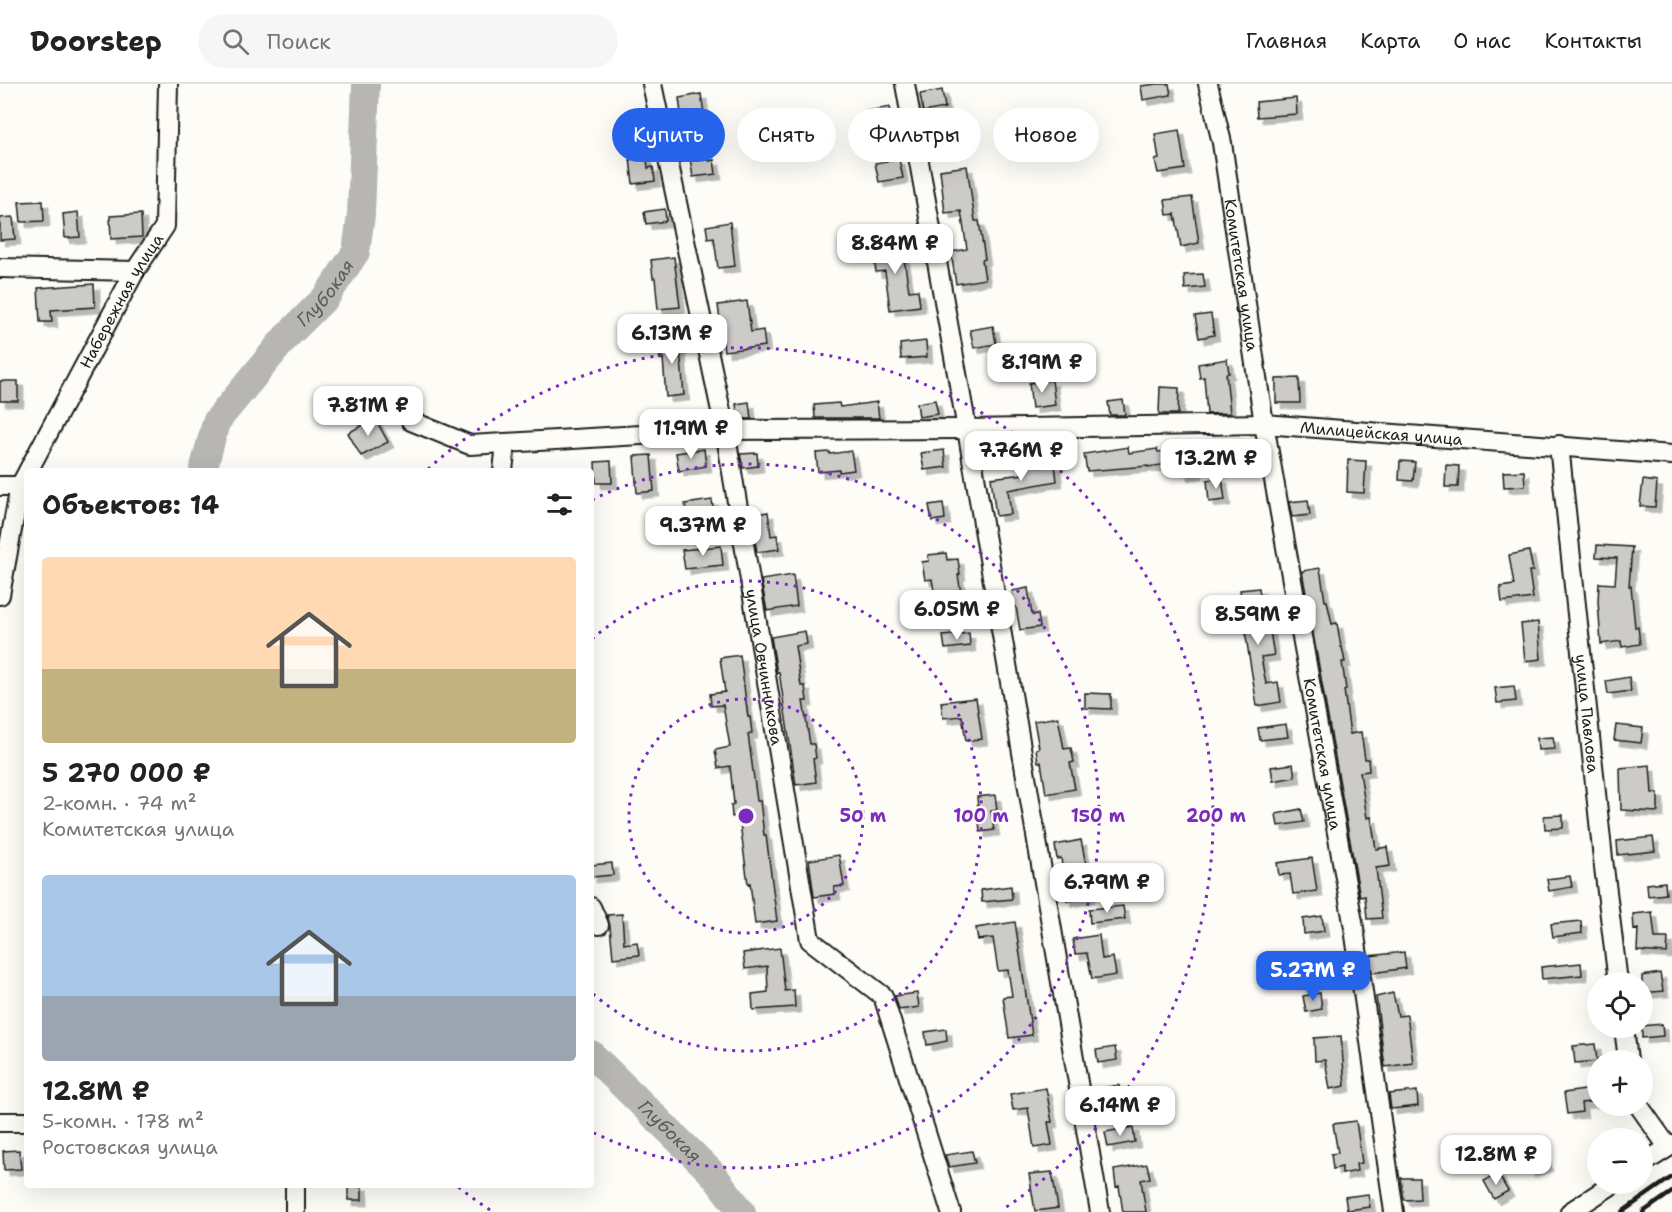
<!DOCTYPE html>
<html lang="ru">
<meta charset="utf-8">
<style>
:root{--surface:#fff;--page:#f6f6f6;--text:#222;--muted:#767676;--line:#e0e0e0;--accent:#2563eb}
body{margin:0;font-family:"Shantell Sans",sans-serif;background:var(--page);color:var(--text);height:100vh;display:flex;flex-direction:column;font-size:22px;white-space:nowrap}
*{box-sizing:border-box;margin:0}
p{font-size:20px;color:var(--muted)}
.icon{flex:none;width:33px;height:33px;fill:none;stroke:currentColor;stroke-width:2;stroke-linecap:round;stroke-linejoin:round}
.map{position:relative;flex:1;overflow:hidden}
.sheet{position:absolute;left:24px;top:384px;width:570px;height:720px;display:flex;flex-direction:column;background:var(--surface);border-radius:6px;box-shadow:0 6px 24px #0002}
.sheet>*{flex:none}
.banner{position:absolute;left:612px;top:24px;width:570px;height:54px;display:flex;gap:12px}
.tools{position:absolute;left:1587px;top:888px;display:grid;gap:12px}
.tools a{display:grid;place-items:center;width:66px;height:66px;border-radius:50%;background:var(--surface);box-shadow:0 6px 24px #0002;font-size:30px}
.price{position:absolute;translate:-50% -51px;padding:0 14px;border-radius:12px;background:#fff;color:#222;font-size:20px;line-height:39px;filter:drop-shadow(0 2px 3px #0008)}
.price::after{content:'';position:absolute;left:50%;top:36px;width:18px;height:14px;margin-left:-9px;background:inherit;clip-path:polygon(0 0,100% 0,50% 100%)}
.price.on{background:var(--accent);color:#fff}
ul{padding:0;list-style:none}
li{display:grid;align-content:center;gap:12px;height:318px;padding:0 18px}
li span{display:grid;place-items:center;height:186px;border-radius:6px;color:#555}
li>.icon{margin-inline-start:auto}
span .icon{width:108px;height:108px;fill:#fffc;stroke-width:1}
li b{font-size:26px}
h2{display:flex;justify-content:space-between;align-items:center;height:72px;padding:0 18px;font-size:26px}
.chip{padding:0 21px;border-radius:27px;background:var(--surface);box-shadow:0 6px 24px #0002;font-size:21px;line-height:54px}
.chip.on{background:var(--accent);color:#fff}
header{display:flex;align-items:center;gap:36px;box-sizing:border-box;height:84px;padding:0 30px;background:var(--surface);border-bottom:2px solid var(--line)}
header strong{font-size:28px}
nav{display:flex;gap:33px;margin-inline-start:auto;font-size:21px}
.search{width:420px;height:54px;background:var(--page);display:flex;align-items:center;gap:15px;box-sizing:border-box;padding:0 21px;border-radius:33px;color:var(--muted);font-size:22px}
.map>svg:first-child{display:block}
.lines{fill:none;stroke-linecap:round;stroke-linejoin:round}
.river{stroke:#b7b6b2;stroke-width:28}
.building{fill:#cccbc8;stroke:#1c1c1c;stroke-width:1.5;filter:url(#shadow)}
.minor-casing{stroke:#1c1c1c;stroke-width:22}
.minor{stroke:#fdfcf7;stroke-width:18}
.rail{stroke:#1c1c1c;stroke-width:4.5}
.ring{fill:none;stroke:#7b2cbf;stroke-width:3;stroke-dasharray:3 6}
.labels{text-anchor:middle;stroke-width:4.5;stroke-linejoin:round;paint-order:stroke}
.street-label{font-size:16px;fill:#1c1c1c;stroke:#fdfcf7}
.water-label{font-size:18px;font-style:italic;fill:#5a5a58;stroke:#fdfcf7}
.centre{fill:#7b2cbf;stroke:#fdfcf7;stroke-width:3}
.ring-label{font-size:18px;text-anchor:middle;font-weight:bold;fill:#7b2cbf;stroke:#fdfcf7;stroke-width:4.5;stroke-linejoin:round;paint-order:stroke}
</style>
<header>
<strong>Doorstep</strong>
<div class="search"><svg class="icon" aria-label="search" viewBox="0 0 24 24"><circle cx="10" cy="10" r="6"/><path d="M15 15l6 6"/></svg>Поиск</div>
<nav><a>Главная</a><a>Карта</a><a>О нас</a><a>Контакты</a></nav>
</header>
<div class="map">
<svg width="1672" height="1128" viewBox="0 0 1672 1128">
<defs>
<filter id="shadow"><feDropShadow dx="5.5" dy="5.5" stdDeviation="0" flood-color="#0004"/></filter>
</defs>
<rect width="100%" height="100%" fill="#fdfcf7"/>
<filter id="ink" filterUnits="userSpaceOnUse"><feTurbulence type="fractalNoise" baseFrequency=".0167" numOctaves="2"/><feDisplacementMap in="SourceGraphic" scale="12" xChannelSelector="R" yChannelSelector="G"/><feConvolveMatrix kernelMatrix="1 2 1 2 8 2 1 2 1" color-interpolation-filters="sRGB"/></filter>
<g filter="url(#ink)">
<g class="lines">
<g class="river">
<path id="s1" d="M203 387 216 338 286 253 326 213 356 168 361 131 366 0"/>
<path id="s2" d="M591 970 712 1089 742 1128"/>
</g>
</g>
<path class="building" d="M1157 0H1169L1171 11 1143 16 1141 2Z
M942 6 945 24 923 28 920 10Z
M701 10 704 30 702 31 709 77 714 76 716 90 693 93 689 68H686L679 14Z
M1296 14 1297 30 1257 33 1256 18Z
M890 23 893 42 869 46 866 27Z
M643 41 648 84 653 83 655 97 633 100 629 66 626 67 624 43Z
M1179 46 1185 85 1158 89 1155 76 1159 75 1155 50Z
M899 75 903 94 879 98 875 79Z
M967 82 975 137H979L985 175 982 176 985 195 956 200 951 168 967 165 961 127 945 129 940 86Z
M1192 113 1199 159 1181 163 1175 130 1167 131 1165 116Z
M43 117 44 137 21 138 19 118Z
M665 125 666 137 646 140 644 128Z
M78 128 80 153 65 154 63 130Z
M141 130 142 153 111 155 110 132Z
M13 133 15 155 0 156V134Z
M730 138 735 182 718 184 714 154 708 155 706 142Z
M901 156 909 207 918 206 920 222 890 226 885 187 876 188 872 160Z
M674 173 680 223 658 225 655 194H653L651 176Z
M1203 190 1205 203 1185 205 1184 191Z
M94 200 95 223 51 226 52 238H40L38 204Z
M747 217 751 248 763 246 765 262 724 267 718 221Z
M1211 230 1214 251 1199 254 1195 232Z
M993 242 996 260 974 264 970 246Z
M679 252 684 311 666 313 663 274 660 275 657 255Z
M926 257 927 273 901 275 900 260Z
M1227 275 1229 289 1226 290 1230 329 1207 330 1204 293 1200 294 1198 280Z
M1299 294 1300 319H1276V295Z
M1052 296 1055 321 1032 324 1029 299Z
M0 297H18V317H0Z
M1160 303 1179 304 1178 330H1159Z
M935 316 938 330 919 333 917 319Z
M1123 316 1125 331H1110L1108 318Z
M749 318 751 335H738L736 320Z
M877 318 879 334H815L814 321 839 319 840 323Z
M375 334 388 358 361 372 348 349Z
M1128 363 1129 369 1157 365 1158 368 1194 364 1197 389 1183 391 1181 378 1148 383V382L1087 387 1084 370Z
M704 365 706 382 679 387 676 369Z
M944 366 946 383 924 386 921 369Z
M851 367 854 386 839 388V386L818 388 816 369 830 368V370Z
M1035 368 1037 382 1055 380 1057 397 1008 406 1011 430 996 432 991 394 1023 390 1020 371Z
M757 369 758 382 743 384 740 370Z
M651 371 654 407 637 409 634 372Z
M1348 376 1366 377 1364 409 1347 408Z
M611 377 612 399H596L595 378Z
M1400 377 1415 378 1413 397 1399 396Z
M1446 381 1459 382 1458 403H1445Z
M1524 387 1525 402 1504 403 1503 388Z
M1222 394 1225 416 1209 418 1207 396Z
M1643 396 1657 398 1655 423 1640 422Z
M712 416 715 436 688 439 685 420Z
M1308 416 1310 431 1292 433 1289 418Z
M943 419 945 435 932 437 929 421Z
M768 428 771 452 777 451 779 465 757 468 751 431Z
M1597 461 1632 463 1629 502H1631L1635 543H1638L1640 560 1622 563 1621 557 1601 560 1598 517 1599 499 1615 500 1617 474 1596 473Z
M721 462 723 481 685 485 682 466Z
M1529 467 1533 487H1529L1533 514 1502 518 1500 503 1514 501 1509 471Z
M946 469 947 476 958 475 960 490 958 491 962 515 949 517 950 523 937 525 932 495 925 496 922 478 929 477 928 471Z
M1320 484 1325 517H1327L1332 540 1337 539 1341 563H1342L1345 578H1342L1346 605 1344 606 1350 650 1361 648 1365 675H1368L1369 687 1360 688 1367 734 1371 733 1376 765 1387 763 1390 782 1376 784 1382 834 1367 835 1365 812 1360 813 1302 487Z
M793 491 797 522 767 527 761 496Z
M1028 504 1032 531 1038 530 1040 543 1020 546 1016 523H1014L1012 507Z
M1259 504 1264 537 1268 536 1274 571 1261 573 1266 600 1278 598 1281 618 1257 622 1243 534 1240 506Z
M1538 538 1541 575 1525 577 1521 540Z
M805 547 807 560 795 562 801 602H805L807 617H803L810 660H814L816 674 813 675 816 698 796 701 779 588 777 589 771 553Z
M969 549 970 562 945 565 943 552Z
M740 571 748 633H750L752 649 748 650 757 717H760L764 751H766L777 837 755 840 750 799 748 800 739 732 732 733 731 721 734 720 730 682 718 684 715 666 730 663 723 621 711 622 710 610 725 608 720 574Z
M1629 593 1631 607 1608 610 1606 597Z
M1514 602 1516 617 1497 619 1495 604Z
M1085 609 1111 610V625L1085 624Z
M976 614 982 655 966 657 962 632 943 634 941 618Z
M1058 633 1064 665 1071 664 1074 678 1070 679 1075 705 1046 710 1041 678H1038L1036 665 1039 664 1034 637Z
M1286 640 1288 653 1260 656 1258 644Z
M1616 641 1643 644 1641 659 1614 656Z
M1553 653 1555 665 1538 666 1537 654Z
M1293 680 1295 693 1273 697 1271 683Z
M1650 681 1652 709H1658V728L1621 726 1620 684Z
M995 711 997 726 991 727 994 746 980 748 977 713Z
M1301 725 1304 738 1278 742 1276 730Z
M1563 731V744L1545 745 1544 732Z
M1653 753 1655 767 1618 771 1617 757Z
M1081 756 1088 790 1086 791 1089 813 1067 817 1061 774 1057 775 1055 761Z
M839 771 844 802 834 803 835 810 814 813 809 776Z
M1312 774 1317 807 1293 810 1290 790 1279 791 1277 779Z
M612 779 613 791 591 793V781Z
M1570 792 1572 803 1549 807 1547 795Z
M1665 798 1666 810 1648 812 1647 800Z
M1011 802 1012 815 982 818 981 806Z
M1123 822 1125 835 1090 839 1089 825Z
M1652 828 1655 854H1668L1667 869 1637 867 1638 845 1634 846 1633 830Z
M622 830 624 860 637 858 639 871 613 874 610 842 607 831Z
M1322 832 1324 847 1304 850 1303 835Z
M1581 837 1582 849 1553 853 1551 840Z
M1015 838 1032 951 1009 954 1003 913 1012 912 1008 886 998 887 993 854 978 856 976 844Z
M1099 851 1102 875 1113 873 1116 891 1092 895 1087 869 1075 870 1073 855Z
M780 864 785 907 794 906 795 923 753 926 752 910 768 908 767 882 745 885 743 869Z
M1404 868 1406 884 1372 889 1369 872Z
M1330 870 1332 887 1316 889 1313 873Z
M1581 879 1582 891 1542 895 1541 883Z
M1660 889 1663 907 1642 909V892Z
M917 909 919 923 899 926 895 912Z
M1320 909 1322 925 1306 928 1303 912Z
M1393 909 1398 932 1407 931 1413 979 1385 983 1376 913Z
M1662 940 1663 952 1642 954V942Z
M946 945 947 957 927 961 925 948Z
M1341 952 1345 1002 1330 1005 1325 976 1315 977 1314 954Z
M1595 960 1597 977 1575 979 1573 962Z
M1115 963 1117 976 1098 979 1096 966Z
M1119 1001 1121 1015 1104 1018 1101 1004Z
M1046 1004 1052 1038H1048L1052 1061 1034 1064 1028 1024 1013 1026 1010 1010Z
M1598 1004V1017L1581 1019 1582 1028 1567 1030 1564 1009Z
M1417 1007 1418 1022 1391 1025 1389 1010Z
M1356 1037 1362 1079 1356 1080 1357 1087 1342 1090V1083L1333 1085 1331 1070 1338 1069 1333 1040Z
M1133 1043 1135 1058 1108 1063 1105 1048Z
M1543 1063 1547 1082 1529 1087 1524 1067Z
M19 1066 21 1085 4 1086 3 1067Z
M972 1067 975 1079 949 1083 945 1071Z
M1147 1080 1150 1094 1141 1096 1146 1128H1123L1119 1102 1116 1103 1114 1086Z
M1052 1088 1058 1124 1035 1127 1029 1090Z
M1498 1090 1508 1107 1494 1115 1484 1097Z
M1401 1094H1419L1420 1115 1404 1116Z
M348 1101H362V1116H348Z
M1368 1110 1370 1123 1347 1126 1345 1113Z"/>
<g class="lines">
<g class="minor-casing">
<g id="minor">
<path id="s3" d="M652 0 725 346 810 856 883 912 951 1128"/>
<path d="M905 0 967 345 1100 1128"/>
<path id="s4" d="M1208 0 1222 59 1264 340 1354 844 1394 1128"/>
<path d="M0 184 135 187"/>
<path id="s5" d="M411 337 470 361 725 346 967 345 1264 340 1672 371"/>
<path id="s6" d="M1559 361 1603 775 1618 898"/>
<path id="s7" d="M28 387 135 187 165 142 168 0"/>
<path d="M503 387 506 359"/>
<path d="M0 402H20"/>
<path d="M0 511 20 402 27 389"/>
<path d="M591 823 599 841"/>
<path d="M1624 944 1628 976"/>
<path d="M1639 1022 1668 1063"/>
<path d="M0 1038H27"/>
<path d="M1642 1080 1672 1061"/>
<path d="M295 1128V1101"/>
<path d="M1570 1128 1613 1100"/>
</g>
</g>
<use href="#minor" class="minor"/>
<path class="rail" d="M1622 1128 1672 1093
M1643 1128 1672 1108"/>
</g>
</g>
<g class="ring">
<circle cx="746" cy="732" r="117"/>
<path d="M592 555A235 235 0 1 1 592 909"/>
<path d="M592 416A352 352 0 1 1 592 1048"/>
<path d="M490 1126A470 470 0 0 1 457 1102M428 385A470 470 0 1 1 1002 1126"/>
</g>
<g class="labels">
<g class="street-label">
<text dy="6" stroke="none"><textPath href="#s4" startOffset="194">Комитетская улица</textPath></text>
<text dy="6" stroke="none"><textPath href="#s7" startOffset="194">Набережная улица</textPath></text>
<text dy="6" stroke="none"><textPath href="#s5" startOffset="976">Милицейская улица</textPath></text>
<text dy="6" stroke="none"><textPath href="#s3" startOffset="594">улица Овчинникова</textPath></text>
<text dy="6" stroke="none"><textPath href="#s6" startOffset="270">улица Павлова</textPath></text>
<text dy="6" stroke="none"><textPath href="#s4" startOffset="680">Комитетская улица</textPath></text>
</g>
<g class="water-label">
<text dy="6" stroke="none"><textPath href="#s1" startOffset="220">Глубокая</textPath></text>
<text dy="6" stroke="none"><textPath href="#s2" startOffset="110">Глубокая</textPath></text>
</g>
</g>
<circle cx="746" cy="732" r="9" class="centre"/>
<g class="ring-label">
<text x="863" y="738">50 m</text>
<text x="981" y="738">100 m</text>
<text x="1098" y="738">150 m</text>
<text x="1216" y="738">200 m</text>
</g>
</svg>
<div class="tools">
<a><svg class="icon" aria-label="locate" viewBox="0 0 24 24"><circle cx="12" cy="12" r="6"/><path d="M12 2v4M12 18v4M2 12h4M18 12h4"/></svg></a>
<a>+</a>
<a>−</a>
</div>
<b class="price" style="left:895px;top:191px">8.84M ₽</b>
<b class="price" style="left:672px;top:281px">6.13M ₽</b>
<b class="price" style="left:1042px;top:310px">8.19M ₽</b>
<b class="price" style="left:368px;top:353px">7.81M ₽</b>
<b class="price" style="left:691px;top:376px">11.9M ₽</b>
<b class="price" style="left:1021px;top:398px">7.76M ₽</b>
<b class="price" style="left:1216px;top:406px">13.2M ₽</b>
<b class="price" style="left:703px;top:473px">9.37M ₽</b>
<b class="price" style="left:957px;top:557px">6.05M ₽</b>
<b class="price" style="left:1258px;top:562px">8.59M ₽</b>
<b class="price" style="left:1107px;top:830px">6.79M ₽</b>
<b class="price on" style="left:1313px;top:918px">5.27M ₽</b>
<b class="price" style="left:1120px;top:1053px">6.14M ₽</b>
<b class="price" style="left:1496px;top:1102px">12.8M ₽</b>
<div class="banner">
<a class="chip on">Купить</a>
<a class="chip">Снять</a>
<a class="chip">Фильтры</a>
<a class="chip">Новое</a>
</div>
<section class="sheet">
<h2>Объектов: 14<svg class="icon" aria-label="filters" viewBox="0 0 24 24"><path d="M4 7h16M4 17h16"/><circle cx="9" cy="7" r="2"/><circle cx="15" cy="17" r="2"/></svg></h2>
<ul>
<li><span style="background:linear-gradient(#ffd9b3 60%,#c2b280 0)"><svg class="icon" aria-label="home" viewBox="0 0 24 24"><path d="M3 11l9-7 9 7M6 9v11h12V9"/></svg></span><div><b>5 270 000 ₽</b><p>2-комн. · 74 m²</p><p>Комитетская улица</p></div></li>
<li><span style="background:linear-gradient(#a9c7e8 65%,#9aa5b1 0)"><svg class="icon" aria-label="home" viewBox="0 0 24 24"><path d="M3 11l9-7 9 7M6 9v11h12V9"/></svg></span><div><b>12.8M ₽</b><p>5-комн. · 178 m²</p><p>Ростовская улица</p></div></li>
</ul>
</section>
</div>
